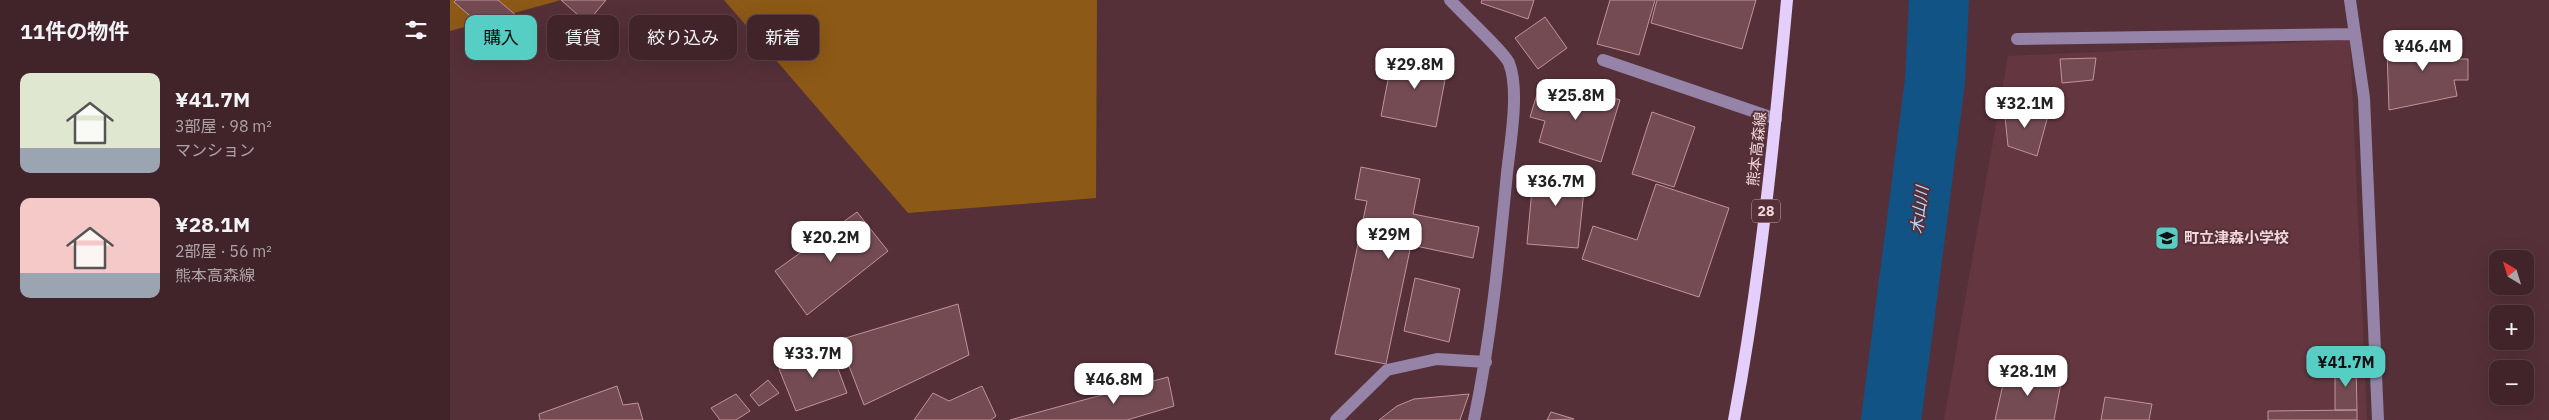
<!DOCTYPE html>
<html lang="ja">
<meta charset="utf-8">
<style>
:root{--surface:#40242a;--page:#4b3036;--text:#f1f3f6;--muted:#aea4a8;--line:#594147;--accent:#56cec3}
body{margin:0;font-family:"IBM Plex Sans","Noto Sans JP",sans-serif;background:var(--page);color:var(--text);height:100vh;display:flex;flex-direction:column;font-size:19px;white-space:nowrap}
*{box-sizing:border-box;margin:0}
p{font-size:16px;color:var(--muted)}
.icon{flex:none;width:28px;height:28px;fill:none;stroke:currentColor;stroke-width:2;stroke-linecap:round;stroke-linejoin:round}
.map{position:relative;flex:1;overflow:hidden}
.sheet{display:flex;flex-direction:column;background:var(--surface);width:450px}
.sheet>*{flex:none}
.top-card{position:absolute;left:15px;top:15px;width:475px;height:45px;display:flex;gap:10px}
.needle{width:32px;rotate:322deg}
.tools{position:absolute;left:2039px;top:250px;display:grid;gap:10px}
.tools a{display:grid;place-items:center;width:45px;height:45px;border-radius:10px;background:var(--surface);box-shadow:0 5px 20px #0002,0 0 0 1px var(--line);font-size:25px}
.price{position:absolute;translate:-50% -42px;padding:0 11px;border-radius:10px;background:#fff;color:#222;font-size:16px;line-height:32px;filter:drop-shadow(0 1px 2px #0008)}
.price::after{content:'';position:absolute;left:50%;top:30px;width:15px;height:11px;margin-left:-8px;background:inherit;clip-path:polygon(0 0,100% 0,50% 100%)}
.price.selected{background:var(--accent);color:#111}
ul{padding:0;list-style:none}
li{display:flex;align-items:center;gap:15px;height:125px;padding:0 20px}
li span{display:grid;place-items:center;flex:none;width:140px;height:100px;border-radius:10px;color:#555}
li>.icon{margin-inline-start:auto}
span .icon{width:60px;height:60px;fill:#fffc;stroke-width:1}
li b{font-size:21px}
h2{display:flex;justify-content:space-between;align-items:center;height:60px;padding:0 20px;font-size:21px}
.pill{padding:0 18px;border-radius:10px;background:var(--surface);box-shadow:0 5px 20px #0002,0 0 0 1px var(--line);font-size:18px;line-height:45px}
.pill.selected{background:var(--accent);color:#111}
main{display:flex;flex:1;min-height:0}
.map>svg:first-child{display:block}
.built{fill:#643640}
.forest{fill:#8d5916}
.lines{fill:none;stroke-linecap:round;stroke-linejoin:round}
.river{stroke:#115385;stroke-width:60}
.building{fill:#744b53;stroke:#c2939b}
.minor{stroke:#9583a8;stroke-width:12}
.major{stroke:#e4cffc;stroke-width:12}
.labels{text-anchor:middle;stroke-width:4;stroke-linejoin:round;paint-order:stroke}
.shield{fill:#563038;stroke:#c2a5aa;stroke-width:1}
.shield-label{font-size:14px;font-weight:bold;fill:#f1d7db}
.street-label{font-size:15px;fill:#f1d7db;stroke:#563038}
.poi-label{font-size:15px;font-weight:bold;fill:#f1d7db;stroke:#563038;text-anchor:start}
.water-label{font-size:16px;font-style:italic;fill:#b4d9fd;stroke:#563038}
</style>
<main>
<section class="sheet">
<h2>11件の物件<svg class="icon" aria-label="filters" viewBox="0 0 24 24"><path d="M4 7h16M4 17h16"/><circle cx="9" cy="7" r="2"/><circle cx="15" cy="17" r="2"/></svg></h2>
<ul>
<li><span style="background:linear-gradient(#dfe7d0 75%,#9aa5b1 0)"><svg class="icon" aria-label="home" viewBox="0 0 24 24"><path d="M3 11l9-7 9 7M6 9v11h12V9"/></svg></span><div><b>¥41.7M</b><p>3部屋 · 98 m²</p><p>マンション</p></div></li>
<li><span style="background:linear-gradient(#f6c9c9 75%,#9aa5b1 0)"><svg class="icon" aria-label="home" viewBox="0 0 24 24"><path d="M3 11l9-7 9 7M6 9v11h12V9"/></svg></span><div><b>¥28.1M</b><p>2部屋 · 56 m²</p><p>熊本高森線</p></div></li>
</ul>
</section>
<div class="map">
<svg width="2099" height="420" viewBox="0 0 2099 420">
<rect width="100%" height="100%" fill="#563038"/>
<path class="built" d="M1900 40 1917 420H1494L1558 56Z"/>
<path class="forest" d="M0 0H111L0 31Z
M274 0H647L646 198 458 213Z"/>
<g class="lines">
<path class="river" d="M1441 420 1485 81 1489 0"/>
</g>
<path class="building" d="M6 0H48L75 23 55 46 4 2Z
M111 0H156L137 23Z
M1032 0H1084L1078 19 1031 3Z
M1160 0H1205L1189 55 1147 44Z
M1207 0H1306L1292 49 1201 23Z
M1095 17 1117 48 1088 69 1065 38Z
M1997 31 2000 59H2018V80H2004L2007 96 1939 110 1937 50Z
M943 54 998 64 986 127 931 116Z
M1646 58 1643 80 1612 83 1610 59Z
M1116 83 1170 100 1151 162 1089 142 1095 121 1080 117 1088 91 1112 98Z
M1554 107 1599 112 1587 156 1558 146Z
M1202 112 1245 127 1224 187 1182 174Z
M911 167 970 179 963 214 1029 227 1023 258 961 245 936 364 885 354 917 201 905 199Z
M1084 167 1136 171 1128 248 1077 244Z
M1206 184 1279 208 1249 297 1132 259 1143 226 1187 240Z
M407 212 438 251 357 315 325 271Z
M965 278 1010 289 999 342 954 331Z
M508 304 519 355 414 405 389 340Z
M379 345 397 393 346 411 329 369Z
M1885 365H1906L1907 410H1885Z
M1556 371 1612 378 1604 420H1545Z
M718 377 724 406 677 420H560Z
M318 380 329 393 309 406 300 395Z
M167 386 173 405 188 403 193 420H90L89 414Z
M532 386 546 416 541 420H464L483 393 499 401Z
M286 394 300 411 286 420H270L261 408Z
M1019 394 1010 420H929L947 406 964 399Z
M1655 397 1702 404 1699 420H1651Z
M1907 410V420H1818V411Z
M1101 412 1124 419 1097 420Z"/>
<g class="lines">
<path class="minor" d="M1000 0C1010 11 1056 54 1059 63 1070 90 1060 144 1057 173 1049 256 1041 338 1024 420
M1900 0 1914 98 1928 420
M1567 39 1905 34
M1153 60 1326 119
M886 420 937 370 987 359 1036 362"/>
<path class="major" d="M1284 420C1310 281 1324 141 1337 0"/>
</g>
<defs>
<g id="school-square" transform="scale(1.25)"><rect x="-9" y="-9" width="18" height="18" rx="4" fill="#56cec3" stroke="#563038"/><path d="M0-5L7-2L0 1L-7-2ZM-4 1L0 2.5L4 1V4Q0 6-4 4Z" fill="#111"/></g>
</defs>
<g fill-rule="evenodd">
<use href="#school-square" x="1717" y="238"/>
</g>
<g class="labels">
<rect class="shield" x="1302" y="199.5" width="28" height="23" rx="4"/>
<g class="shield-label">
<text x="1316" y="216">28</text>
</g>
<g class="street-label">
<text transform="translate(1307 149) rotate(-84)" y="5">熊本高森線</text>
</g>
<g class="poi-label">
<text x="1734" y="243">町立津森小学校</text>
</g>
<g class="water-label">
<text transform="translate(1469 210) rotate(-83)" y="6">木山川</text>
</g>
</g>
</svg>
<div class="tools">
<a><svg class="needle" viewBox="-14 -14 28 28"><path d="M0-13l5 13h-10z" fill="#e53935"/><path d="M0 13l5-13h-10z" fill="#aea4a8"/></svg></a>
<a>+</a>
<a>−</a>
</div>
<b class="price" style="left:1973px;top:72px">¥46.4M</b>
<b class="price" style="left:965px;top:90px">¥29.8M</b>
<b class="price" style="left:1126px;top:121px">¥25.8M</b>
<b class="price" style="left:1575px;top:129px">¥32.1M</b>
<b class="price" style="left:1106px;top:207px">¥36.7M</b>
<b class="price" style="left:939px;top:260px">¥29M</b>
<b class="price" style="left:381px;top:263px">¥20.2M</b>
<b class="price" style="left:363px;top:379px">¥33.7M</b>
<b class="price selected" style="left:1896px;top:388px">¥41.7M</b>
<b class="price" style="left:1578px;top:397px">¥28.1M</b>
<b class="price" style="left:664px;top:405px">¥46.8M</b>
<div class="top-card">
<a class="pill selected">購入</a>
<a class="pill">賃貸</a>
<a class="pill">絞り込み</a>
<a class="pill">新着</a>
</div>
</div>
</main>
